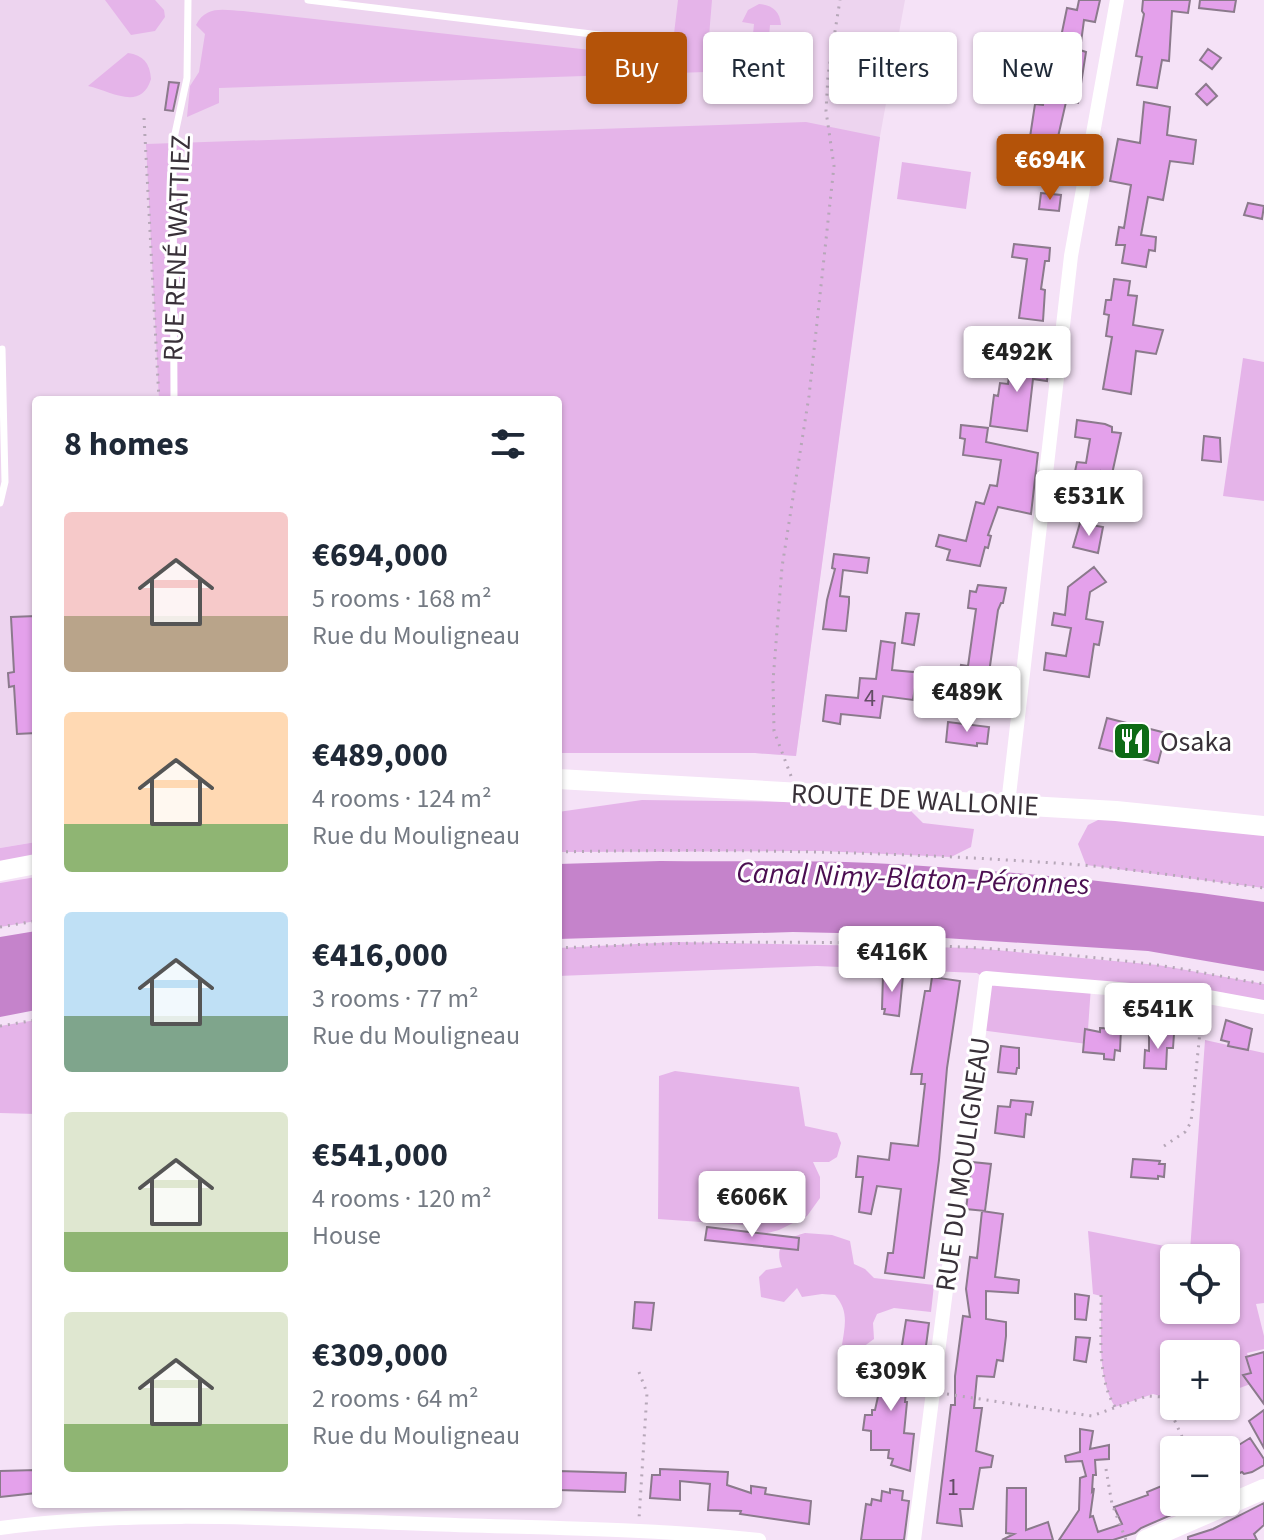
<!DOCTYPE html>
<meta charset="utf-8">
<style>
:root{--surface:#fff;--page:#f6f6f7;--text:#1f2937;--muted:#747a83;--accent:#b45309}
body{margin:0;font-family:"Source Sans 3",sans-serif;background:var(--page);color:var(--text);height:100vh;display:flex;flex-direction:column;font-size:30px;white-space:nowrap}
*{box-sizing:border-box;margin:0}
p{font-size:26px;color:var(--muted)}
.icon{flex:none;width:44px;height:44px;fill:none;stroke:currentColor;stroke-width:2;stroke-linecap:round;stroke-linejoin:round}
.map{position:relative;flex:1;overflow:hidden}
.side{position:absolute;left:32px;top:396px;width:530px;height:1112px;display:flex;flex-direction:column;background:var(--surface);border-radius:8px;box-shadow:0 2px 6px #0004}
.side>*{flex:none}
.banner{position:absolute;left:586px;top:32px;width:558px;height:72px;display:flex;gap:16px}
.fabs{position:absolute;left:1160px;top:1244px;display:grid;gap:16px}
.fabs a{display:grid;place-items:center;width:80px;height:80px;border-radius:8px;background:var(--surface);box-shadow:0 2px 6px #0004;font-size:40px}
.price{position:absolute;translate:-50% -68px;padding:0 18px;border-radius:8px;background:#fff;color:#222;font-size:26px;line-height:52px;filter:drop-shadow(0 2px 4px #0008)}
.price::after{content:'';position:absolute;left:50%;top:48px;width:24px;height:18px;margin-left:-12px;background:inherit;clip-path:polygon(0 0,100% 0,50% 100%)}
.price.on{background:var(--accent);color:#fff}
ul{padding:0;list-style:none}
li{display:flex;align-items:center;gap:24px;height:200px;padding:0 32px}
li span{display:grid;place-items:center;flex:none;width:224px;height:160px;border-radius:8px;color:#555}
li>.icon{margin-inline-start:auto}
span .icon{width:96px;height:96px;fill:#fffc;stroke-width:1}
li b{font-size:34px}
h2{display:flex;justify-content:space-between;align-items:center;height:96px;padding:0 32px;font-size:34px}
.pill{padding:0 28px;border-radius:8px;background:var(--surface);box-shadow:0 2px 6px #0004;font-size:28px;line-height:72px}
.pill.on{background:var(--accent);color:#fff}
.map>svg:first-child{display:block}
.built{fill:#edd4ef}
.green{fill:#e5b4e9;fill-rule:evenodd}
.water{fill:#c583cb}
.building{fill:#e4a1eb;stroke:#8b7a8c;stroke-width:2}
.lines{fill:none;stroke-linecap:round;stroke-linejoin:round}
.path{stroke:#b6a7b8;stroke-width:3;stroke-dasharray:2 6;stroke-linecap:butt}
.lane{stroke:#fff;stroke-width:7}
.street{stroke:#fff;stroke-width:14}
.secondary{stroke:#fff;stroke-width:20}
.labels{text-anchor:middle;stroke-width:6;stroke-linejoin:round;paint-order:stroke}
.number-label{font-size:24px;fill:#644d66}
.street-label{font-size:28px;fill:#393139;stroke:#fff}
.poi-label{font-size:28px;fill:#393139;stroke:#fff;text-anchor:start}
.water-label{font-size:30px;font-style:italic;fill:#4b0e51;stroke:#fff}
</style>
<div class="map">
<svg width="1264" height="1540" viewBox="0 0 1264 1540">
<rect width="100%" height="100%" fill="#f5e2f7"/>
<path class="built" d="M0 0H905L878 147 796 756 755 753H558V400H36V842L0 848Z"/>
<path class="green" d="M105 0H155L164 10 165 17 155 31 131 35Z
M678 0H712L706 72 219 88V103L187 117 190 86 199 72 205 34 196 25C206 5 224 10 243 11L671 59Z
M759 4C773 5 780 12 781 25H770L766 69 777 71 772 81 764 85 763 77 739 78V86H732L737 73 749 74 754 24 742 22 748 10Z
M128 53C143 55 150 63 151 79 141 112 111 91 88 86Z
M806 122 880 137 796 756 755 753H558V400H159L146 144Z
M902 162 971 172 966 209 897 199Z
M1243 358 1264 362V501L1223 496Z
M642 800 807 802 911 811 923 823 974 829 971 847 951 857 821 851 558 852V812Z
M1116 811 1264 826V888L1086 865 1078 844 1088 825Z
M36 842V856L0 862V848Z
M36 877V921L0 927V883Z
M676 942 974 948 1158 965 1264 984V1007L1091 986 1087 1044 980 1030 986 979 977 973 817 966 558 976V948Z
M36 1020V1114L0 1113V1026Z
M1205 1040 1264 1053V1303L1256 1304 1264 1336V1349L1247 1353 1256 1382 1226 1393V1354H1174V1406H1190L1171 1413 1164 1397 1153 1394 1115 1407C1096 1376 1102 1331 1101 1296L1093 1294 1088 1231 1190 1251ZM1174 1258H1226V1310H1174Z
M675 1071 799 1087 805 1126 837 1133 841 1143 837 1157 829 1162H813L820 1177V1198L807 1216 779 1230 764 1234 744 1225 658 1219 659 1076Z
M805 1233 832 1235 850 1241 854 1264 865 1269 874 1278 934 1285 931 1312 894 1308 877 1314 873 1323 874 1339 863 1347 842 1345C845 1325 849 1311 835 1295L822 1294 802 1297 797 1288 784 1302 761 1297 759 1277 766 1270 782 1267C773 1245 787 1238 805 1233Z"/>
<path class="water" d="M660 861C730 862 801 860 872 863 1004 870 1134 883 1264 902V971L1148 951 882 934 793 932 558 939V864Z
M36 931V1010L0 1017V937Z"/>
<path class="building" d="M1079 0H1100L1095 22 1084 20 1080 50 1086 52 1078 103 1066 102 1055 150 1044 148 1046 140 1030 137 1035 104 1043 105 1047 80 1065 85 1069 60H1065L1067 54 1058 52 1061 37 1067 8 1077 10Z
M1143 0H1190L1188 13 1172 11 1169 61 1162 60 1157 88 1137 85 1142 57 1136 56 1144 14 1142 11Z
M1200 0H1236L1234 12 1199 8Z
M1208 49 1221 58 1212 69 1200 60Z
M169 82 179 83 173 111 165 110Z
M1206 84 1217 96 1207 105 1196 94Z
M1144 102 1170 107 1167 135 1196 140 1193 164 1170 161 1163 200 1148 197 1141 235 1156 237 1155 251 1149 250 1146 267 1122 263 1125 245H1116L1119 227 1124 228 1131 185 1110 181 1118 139 1140 143Z
M1041 193 1061 195 1059 211 1039 209Z
M1248 203 1264 206 1262 219 1244 215Z
M1014 244 1050 248 1049 261H1045L1041 289 1045 290 1043 321 1019 318 1027 259 1012 257Z
M1114 279 1130 281 1128 295 1137 296 1133 325 1163 330 1156 354 1136 351 1131 394 1103 389 1112 337 1106 336 1109 315 1104 314 1106 300H1111Z
M1012 351 1033 354 1030 366 1048 369 1047 381 1033 379 1027 431 990 426 994 395 998 396 1000 383 1008 384Z
M1077 420 1105 424 1112 427V432L1121 433 1112 474 1101 471 1098 486 1073 481 1077 462 1086 463 1090 439 1075 437Z
M961 425 988 428 986 442 1038 453 1031 514 998 507 988 535 991 536 988 548 985 547 980 566 947 560 950 550 936 546 939 535 966 541 976 502 984 504 990 485 997 486 1001 460 963 455 965 439 960 438Z
M1204 436 1220 438 1221 462 1202 460Z
M1080 523 1103 527 1098 553 1073 547Z
M834 554 869 558 867 573 843 570 840 596 849 597V603L846 631 823 629 827 600 835 569 832 568Z
M1094 567 1106 582 1090 592 1086 619 1103 622 1099 645 1094 644 1089 677 1044 670 1046 653 1066 656 1071 628 1052 625 1054 613 1065 615 1068 587Z
M978 585 1006 588 1003 603H1001L998 610 988 680 959 677 961 665 968 666 976 609 968 608 970 591 976 592Z
M906 613 919 614 914 645 902 643Z
M36 616V733L17 734 14 686 9 687 8 673 14 672 11 617Z
M881 641 895 643 892 670 924 673 922 689 915 688 913 700 883 696 880 718 841 714 840 724 823 721 826 695 858 698 860 678 876 679Z
M1107 718 1166 733 1158 763 1099 748Z
M948 722 989 727 987 744 977 743V746L946 742Z
M883 974 903 976 899 1016 884 1014 885 1009H882Z
M932 977 960 981 947 1068 939 1160 924 1278 885 1273 888 1253H893L901 1189 877 1186 871 1214 859 1212 863 1177H856L858 1156 889 1160 891 1143 918 1146 925 1084H921L922 1074H911L925 991H930Z
M1226 1020 1252 1029 1248 1050 1228 1046 1229 1042 1221 1040Z
M1100 1028 1121 1029 1120 1051 1115 1050 1114 1060 1104 1059V1054L1083 1052 1085 1029 1100 1032Z
M1157 1033 1174 1034 1173 1048H1167L1166 1069 1144 1068 1145 1050 1149 1051V1036Z
M1001 1046 1019 1048V1068H1017L1016 1074 998 1072Z
M1011 1100 1033 1102 1031 1115 1026 1114 1024 1137 995 1133 998 1106 1010 1107Z
M1133 1159 1160 1161 1159 1164H1165L1164 1177 1158 1176V1179L1131 1177Z
M972 1162 991 1164 985 1211 966 1209Z
M982 1211 1003 1214 995 1277 1019 1280 1018 1293 986 1291V1319L1006 1322V1336L1003 1361 997 1360 994 1377 977 1376 974 1408H982L976 1451 993 1456 991 1467 980 1468 973 1509H960L962 1526 937 1523 951 1405H955V1376L963 1316 970 1317 966 1289 970 1257 977 1258Z
M707 1227 799 1238 798 1250 705 1240Z
M1075 1294 1089 1296 1086 1320 1075 1319Z
M635 1302 654 1303 651 1330 633 1328Z
M906 1320 929 1323 924 1361 900 1358Z
M1076 1337 1090 1338 1086 1362 1074 1360Z
M1264 1352V1404L1243 1375 1251 1373 1246 1357Z
M874 1356 907 1361 904 1383H907L905 1402H907L904 1433 914 1434 910 1471 891 1465 893 1459 888 1458 889 1450H871V1431L863 1430 865 1415H872V1410H875L881 1383 878 1382V1374L872 1373Z
M1264 1410V1448L1249 1421Z
M1080 1429 1093 1431 1090 1449 1109 1445V1459L1095 1460 1096 1475H1093L1092 1491 1094 1488 1090 1517 1093 1516 1098 1532 1122 1524 1114 1507 1148 1495 1147 1492 1164 1485 1166 1489 1174 1485V1502H1201L1141 1528 1135 1533 1113 1540H1059L1079 1510 1080 1478 1086 1476 1082 1461 1066 1462 1065 1456 1080 1452Z
M1250 1438 1264 1459V1465L1252 1472 1244 1474 1242 1472 1226 1479V1453Z
M660 1469 728 1472 727 1485 751 1493V1486L766 1488 765 1494 811 1501 809 1524 740 1514 741 1511 708 1510 710 1484 680 1481V1500L650 1498 652 1475H660Z
M36 1470V1493L0 1497V1471Z
M558 1471 626 1473 625 1492 558 1490Z
M1007 1488H1026V1530L1048 1522 1053 1540H1002L1014 1534 1006 1533Z
M890 1489 903 1491 902 1500 909 1501 904 1540H861L866 1504 871 1505 872 1499 881 1501 882 1491 890 1493Z
M1264 1503V1525L1254 1534 1257 1540H1188V1537L1213 1529Z"/>
<g class="lines">
<path class="path" d="M144 118 159 400
M791 776 774 731 773 681 782 567 809 396 834 166 826 111 828 75 840 0
M558 852C733 848 908 852 1082 865 1143 870 1204 880 1264 888
M0 927 36 921
M558 948C757 938 959 939 1157 965 1192 970 1228 978 1264 984
M0 1026 36 1020
M1164 1146 1185 1132 1191 1122 1202 1011
M1101 1295C1102 1331 1096 1376 1115 1407
M639 1372 647 1393 639 1519
M947 1394 1092 1416 1147 1396 1164 1397 1188 1450
M1106 1469 1112 1504 1126 1540"/>
<path class="lane" d="M308 0 650 41
M174 400 173 143 187 78 188 0
M0 503 5 482 2 349"/>
<path class="street" d="M1008 804 1071 256 1117 0
M0 1528C141 1509 283 1519 425 1524 536 1528 648 1528 759 1540
M914 1540 986 978 1203 996 1264 1007"/>
<path class="secondary" d="M558 779 1116 811 1264 826
M0 871 36 864
M1146 1540 1264 1489"/>
</g>
<defs>
<g id="restaurant-square" transform="scale(2)"><rect x="-9" y="-9" width="18" height="18" rx="4" fill="#0e6b16" stroke="#fff"/><path d="M-5-6h1v4h1v-4h1v4h1v-4h1v5L-1.5 .5V6h-2V.5L-5-1ZM5-6V6H3V1.5H1.5Q1.5-4 5-6Z" fill="#fff"/></g>
</defs>
<g fill-rule="evenodd">
<use href="#restaurant-square" x="1132" y="741"/>
</g>
<g class="labels">
<g class="number-label">
<text x="870" y="706">4</text>
<text x="953" y="1495">1</text>
</g>
<g class="street-label">
<text transform="translate(176 248) rotate(-88)" y="10">RUE RENÉ WATTIEZ</text>
<text transform="translate(915 799) rotate(3)" y="10">ROUTE DE WALLONIE</text>
<text transform="translate(962 1164) rotate(-82)" y="10">RUE DU MOULIGNEAU</text>
</g>
<g class="poi-label">
<text x="1160" y="751">Osaka</text>
</g>
<g class="water-label">
<text transform="translate(913 878) rotate(2)" y="10">Canal Nimy-Blaton-Péronnes</text>
</g>
</g>
</svg>
<div class="fabs">
<a><svg class="icon" aria-label="locate" viewBox="0 0 24 24"><circle cx="12" cy="12" r="6"/><path d="M12 2v4M12 18v4M2 12h4M18 12h4"/></svg></a>
<a>+</a>
<a>−</a>
</div>
<b class="price on" style="left:1050px;top:202px">€694K</b>
<b class="price" style="left:1017px;top:394px">€492K</b>
<b class="price" style="left:1089px;top:538px">€531K</b>
<b class="price" style="left:967px;top:734px">€489K</b>
<b class="price" style="left:892px;top:994px">€416K</b>
<b class="price" style="left:1158px;top:1051px">€541K</b>
<b class="price" style="left:752px;top:1239px">€606K</b>
<b class="price" style="left:891px;top:1413px">€309K</b>
<div class="banner">
<a class="pill on">Buy</a>
<a class="pill">Rent</a>
<a class="pill">Filters</a>
<a class="pill">New</a>
</div>
<section class="side">
<h2>8 homes<svg class="icon" aria-label="filters" viewBox="0 0 24 24"><path d="M4 7h16M4 17h16"/><circle cx="9" cy="7" r="2"/><circle cx="15" cy="17" r="2"/></svg></h2>
<ul>
<li><span style="background:linear-gradient(#f6c9c9 65%,#b9a48a 0)"><svg class="icon" aria-label="home" viewBox="0 0 24 24"><path d="M3 11l9-7 9 7M6 9v11h12V9"/></svg></span><div><b>€694,000</b><p>5 rooms · 168 m²</p><p>Rue du Mouligneau</p></div></li>
<li><span style="background:linear-gradient(#ffd9b3 70%,#8fb573 0)"><svg class="icon" aria-label="home" viewBox="0 0 24 24"><path d="M3 11l9-7 9 7M6 9v11h12V9"/></svg></span><div><b>€489,000</b><p>4 rooms · 124 m²</p><p>Rue du Mouligneau</p></div></li>
<li><span style="background:linear-gradient(#bfe0f5 65%,#7fa58c 0)"><svg class="icon" aria-label="home" viewBox="0 0 24 24"><path d="M3 11l9-7 9 7M6 9v11h12V9"/></svg></span><div><b>€416,000</b><p>3 rooms · 77 m²</p><p>Rue du Mouligneau</p></div></li>
<li><span style="background:linear-gradient(#dfe7d0 75%,#8fb573 0)"><svg class="icon" aria-label="home" viewBox="0 0 24 24"><path d="M3 11l9-7 9 7M6 9v11h12V9"/></svg></span><div><b>€541,000</b><p>4 rooms · 120 m²</p><p>House</p></div></li>
<li><span style="background:linear-gradient(#dfe7d0 70%,#8fb573 0)"><svg class="icon" aria-label="home" viewBox="0 0 24 24"><path d="M3 11l9-7 9 7M6 9v11h12V9"/></svg></span><div><b>€309,000</b><p>2 rooms · 64 m²</p><p>Rue du Mouligneau</p></div></li>
</ul>
</section>
</div>
